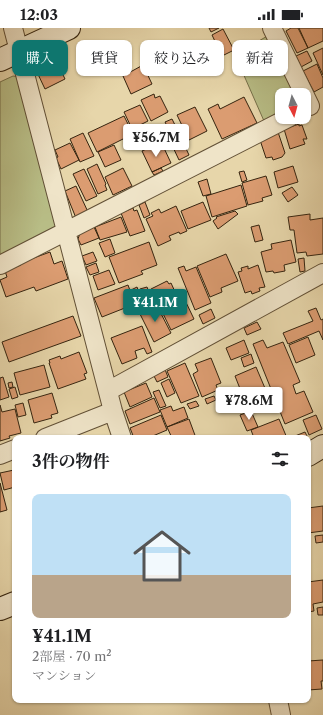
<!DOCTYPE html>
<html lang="ja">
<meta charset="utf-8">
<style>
:root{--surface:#fff;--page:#f2f2f2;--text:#202124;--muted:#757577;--accent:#0f766e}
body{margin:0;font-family:"Libre Caslon Text","Noto Serif JP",serif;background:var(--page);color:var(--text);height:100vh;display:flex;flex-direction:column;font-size:15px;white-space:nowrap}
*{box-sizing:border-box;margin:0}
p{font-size:13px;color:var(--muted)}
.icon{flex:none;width:22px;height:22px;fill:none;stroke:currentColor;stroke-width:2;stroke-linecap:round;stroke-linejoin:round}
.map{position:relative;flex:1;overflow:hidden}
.side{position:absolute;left:12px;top:407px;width:299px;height:268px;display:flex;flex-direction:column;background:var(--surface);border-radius:8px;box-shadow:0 1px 3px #0004}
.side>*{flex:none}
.guide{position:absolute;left:12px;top:12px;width:299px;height:36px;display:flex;gap:8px}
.needle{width:26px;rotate:174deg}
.fabs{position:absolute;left:275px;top:60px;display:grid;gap:8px}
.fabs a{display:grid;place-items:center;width:36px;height:36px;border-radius:8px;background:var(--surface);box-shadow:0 1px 3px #0004;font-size:20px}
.price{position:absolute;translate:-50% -34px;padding:0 9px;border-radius:4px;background:#fff;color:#222;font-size:13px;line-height:26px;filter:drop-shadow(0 1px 2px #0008)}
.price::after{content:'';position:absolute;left:50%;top:24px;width:12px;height:9px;margin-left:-6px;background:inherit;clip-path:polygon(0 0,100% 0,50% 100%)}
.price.on{background:var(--accent);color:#fff}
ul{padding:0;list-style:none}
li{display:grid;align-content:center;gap:8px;height:212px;padding:0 20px}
li span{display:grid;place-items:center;height:124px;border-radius:8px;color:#555}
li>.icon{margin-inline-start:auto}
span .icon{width:72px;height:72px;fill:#fffc;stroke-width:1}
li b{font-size:17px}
h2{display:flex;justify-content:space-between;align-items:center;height:48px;padding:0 20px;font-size:17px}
.tag{padding:0 14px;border-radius:8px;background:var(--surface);box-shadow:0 1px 3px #0004;font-size:14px;line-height:36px}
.tag.on{background:var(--accent);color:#fff}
.status{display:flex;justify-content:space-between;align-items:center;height:28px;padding:0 20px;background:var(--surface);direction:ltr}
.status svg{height:11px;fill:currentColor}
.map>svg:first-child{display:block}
.green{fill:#b8bd86;stroke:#76704a}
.building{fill:#db9c71;stroke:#35240f}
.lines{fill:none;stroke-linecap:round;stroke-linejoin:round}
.street-casing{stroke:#625036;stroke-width:20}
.secondary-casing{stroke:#35240f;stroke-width:24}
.street{stroke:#efe4c8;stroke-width:18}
.secondary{stroke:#efe4c8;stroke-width:22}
</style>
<div class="status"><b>12:03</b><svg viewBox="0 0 49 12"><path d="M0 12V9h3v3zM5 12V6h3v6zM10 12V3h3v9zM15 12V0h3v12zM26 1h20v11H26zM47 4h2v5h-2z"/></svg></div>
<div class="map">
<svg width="323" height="687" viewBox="0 0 323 687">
<rect width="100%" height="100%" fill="#e7d6aa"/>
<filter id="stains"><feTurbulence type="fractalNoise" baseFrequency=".005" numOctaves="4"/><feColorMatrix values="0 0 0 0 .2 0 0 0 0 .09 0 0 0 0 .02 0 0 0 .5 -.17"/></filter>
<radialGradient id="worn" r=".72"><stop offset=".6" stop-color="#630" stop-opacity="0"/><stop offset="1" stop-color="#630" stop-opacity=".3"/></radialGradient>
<path class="green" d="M269 7 297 67H282V84L264 93 235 27Z
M13 48 20 49 56 193 55 203 0 230V54Z"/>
<path class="building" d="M209 0H219L211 4Z
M291 0H298L308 20 297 25 286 3Z
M299 0H323V13L308 20Z
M223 1 234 22 222 28 212 7Z
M323 20V47L313 25Z
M307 23 312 33 301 39 296 28Z
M55 30 65 51 45 61 36 42 50 35 48 33Z
M317 36 323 50V59L314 64 303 43Z
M143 37 152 56 131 66 123 48Z
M154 66 155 70 160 68 168 84 151 93 141 72Z
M244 69 257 95 222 111 208 81 218 76 220 81Z
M140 77 148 93 132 101 124 84Z
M195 79 207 103 189 112 177 87Z
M124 88 133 106 97 124 88 105Z
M172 91 178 103 171 106 165 94Z
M299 96V98L302 97 307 111H303L305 116 290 121 284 101Z
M150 103 153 110 139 116 136 109Z
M178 104 180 109 173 112 171 107Z
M278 104 285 125 282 129 273 132 272 129 266 130 260 112Z
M83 105 94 128 80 134 70 111Z
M181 110 189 127 179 132 171 115Z
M160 112 163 117 157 120 154 115Z
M70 115 79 132 61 141 56 130 58 129 55 122Z
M114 117 121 132 105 139 98 124Z
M155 117 157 121 163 118 171 135 152 144 142 123Z
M97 136 106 156 105 157 107 162 98 166 87 141Z
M293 138 298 154 278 160 274 144Z
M123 140 132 158 113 167 105 149Z
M161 140 163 143 154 147 152 144Z
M84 141 97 168 86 173 73 146Z
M244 143 247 152 242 154 239 144Z
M266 148 272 167 262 170 263 173 248 177 242 155Z
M207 151 211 166 203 168 198 154Z
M241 157 247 178 212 189 206 168Z
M76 158 88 184 76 190 65 163Z
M292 159 298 167 288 174 282 165Z
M145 174 150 187 144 190 139 177Z
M203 174 211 192 188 201 181 183Z
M176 178 187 203 180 206 179 204 169 208 171 212 158 218 146 191 153 188 151 185 159 181 161 185Z
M133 180 134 183 137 182 145 203 130 208 121 185Z
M235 183 238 186 218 201 213 193 217 190 216 189Z
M310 186V192L323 190V226L307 228 306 224 297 225 294 202H290L288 189Z
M121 189 127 204 100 212 95 199Z
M259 197 263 212 255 214 251 199Z
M94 199 99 210 81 217 78 211 80 205Z
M110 211 115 225 105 229 99 215Z
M291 212 296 234 284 237 285 243 274 245 273 243 266 244 261 224 272 221 271 216Z
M149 214 157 237 141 243 143 246 119 255 109 229Z
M50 224 54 236 62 233 68 251 36 263 34 259 6 269 0 252 7 249 5 243 21 237 20 235Z
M93 224 97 233 86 237 82 228Z
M226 226 238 253 221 260 222 264 210 269 197 238Z
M304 230 305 243 300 244 298 231Z
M96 235 99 244 90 247 86 239Z
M258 237 265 259 259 260 260 263 252 266 251 263 245 265 238 244 242 243 241 240 248 238V241Z
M184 238 186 243 196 239 211 275 195 282 178 240Z
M109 242 115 256 98 262 93 248Z
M167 253 169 256 171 255 176 266 181 264 194 291 171 302 151 261Z
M128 257 135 276 102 289 94 270Z
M137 259 142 273 136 275 131 262Z
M147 259 150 267 144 270 140 261Z
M156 276 171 305 154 314 139 284Z
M316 280 321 292 323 291V312L319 303 288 316 283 305 313 293 308 283Z
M211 281 215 290 203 296 199 287Z
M73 288 81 308 9 334 2 314Z
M257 294 261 301 247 307 244 300Z
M142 298 152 324 147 326 144 320 135 323 137 330 122 336 111 310Z
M308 309 315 327 296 335 289 317Z
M244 312 249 325 231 332 226 320Z
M263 312 267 320 283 314 300 354 293 357 296 366 304 363 313 384 285 396 253 316Z
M79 324 87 345 84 346 86 351 58 361 49 335H50L49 332 60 328 61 331Z
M251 326 254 335 244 339 241 330Z
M211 330 221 355 216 357 218 362 202 369 193 346 198 343 195 336Z
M185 335 199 368 181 375 167 343Z
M44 337 50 359 20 367 14 345Z
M164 339 168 349 157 354 152 344Z
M256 339 270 372 248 381 235 348Z
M3 349 9 369 0 372V350Z
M169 351 175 365 167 369 161 355Z
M12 354 13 359 9 360 8 355Z
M146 355 152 369 130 379 124 364Z
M15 359 18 369 12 371 9 361Z
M159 362 166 378 160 380 153 364Z
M52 365 58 385 51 387 52 390 34 395 28 372Z
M214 368 216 372 207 376 205 371Z
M154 370 160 384 130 396 125 383Z
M196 373 199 378 190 381 187 376Z
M23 375 26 387 18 389 15 377Z
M0 377 2 384 15 381 21 405 9 408 10 410 0 413Z
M171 378 173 383 184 379 188 390 167 399 160 382Z
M251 383 258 399 247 403 240 387Z
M161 387 167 402 148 410H134L130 400Z
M316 387 322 401 309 407 303 392Z
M189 391 196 410H172L167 399Z
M279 391 287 410H254L251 402Z
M305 404 307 408 303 410H290Z
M14 442 15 459 4 462 0 445Z
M0 455 7 482 0 484Z
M323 478V503L308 505V480Z
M323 507V514L316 515 315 508Z
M323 552V574L313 576 314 583 308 584V554Z
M323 579V587H318L317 580Z
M323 632V653H321L322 661 308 662V633Z"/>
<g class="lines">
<g class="street-casing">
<path id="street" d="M13 0 113 383 122 410
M272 0 310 78
M0 237 290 89
M108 363 323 245
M45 410 113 383
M0 427 15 421
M278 672 281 687"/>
</g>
<g class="secondary-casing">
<path id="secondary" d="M0 32 69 0
M308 427 323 418
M0 581 15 575"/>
</g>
<use href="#street" class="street"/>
<use href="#secondary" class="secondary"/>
</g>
<rect width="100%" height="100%" filter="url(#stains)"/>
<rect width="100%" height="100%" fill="url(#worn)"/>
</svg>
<div class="fabs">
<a><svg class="needle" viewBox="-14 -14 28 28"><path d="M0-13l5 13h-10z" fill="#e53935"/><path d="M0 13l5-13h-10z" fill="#757577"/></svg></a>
</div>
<b class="price" style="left:156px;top:130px">¥56.7M</b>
<b class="price on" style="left:155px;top:295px">¥41.1M</b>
<b class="price" style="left:249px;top:393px">¥78.6M</b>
<div class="guide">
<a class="tag on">購入</a>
<a class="tag">賃貸</a>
<a class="tag">絞り込み</a>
<a class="tag">新着</a>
</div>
<section class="side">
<h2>3件の物件<svg class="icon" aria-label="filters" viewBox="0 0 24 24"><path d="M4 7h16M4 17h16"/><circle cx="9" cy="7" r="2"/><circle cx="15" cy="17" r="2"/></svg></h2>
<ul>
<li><span style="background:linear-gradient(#bfe0f5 65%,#b9a48a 0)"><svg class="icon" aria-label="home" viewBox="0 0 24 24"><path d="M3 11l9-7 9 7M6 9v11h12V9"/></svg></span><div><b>¥41.1M</b><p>2部屋 · 70 m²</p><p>マンション</p></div></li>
</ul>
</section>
</div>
